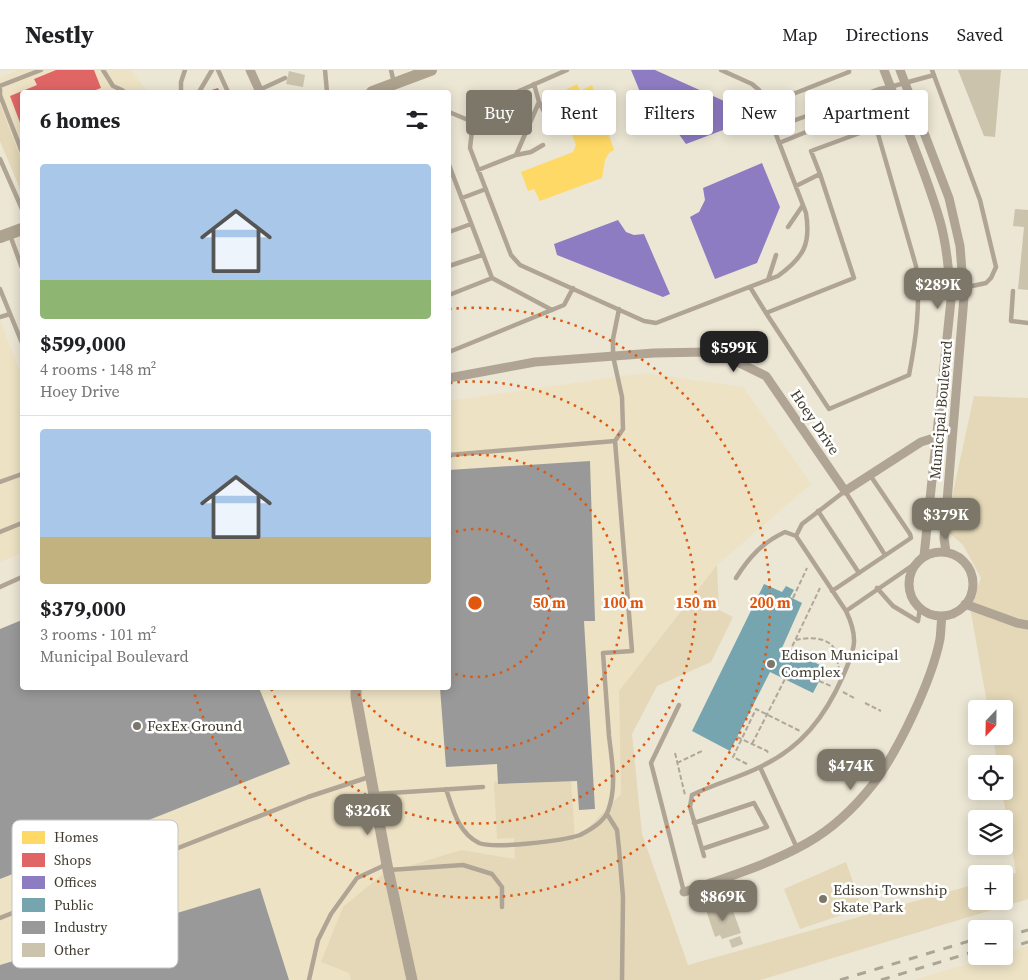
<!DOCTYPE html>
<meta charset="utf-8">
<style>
:root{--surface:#fff;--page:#f6f6f6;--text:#202124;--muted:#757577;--line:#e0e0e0;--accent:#7c7768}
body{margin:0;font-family:"Source Serif 4",serif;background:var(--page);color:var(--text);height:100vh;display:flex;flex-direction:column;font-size:19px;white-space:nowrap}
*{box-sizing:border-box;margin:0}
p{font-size:16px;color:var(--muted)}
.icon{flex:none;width:28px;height:28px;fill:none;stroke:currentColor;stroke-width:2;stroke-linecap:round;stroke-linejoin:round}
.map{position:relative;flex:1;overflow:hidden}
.sheet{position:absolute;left:20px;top:20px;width:431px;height:600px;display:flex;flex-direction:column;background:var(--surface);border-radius:5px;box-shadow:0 2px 12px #0003}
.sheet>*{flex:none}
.hud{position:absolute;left:466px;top:20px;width:475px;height:45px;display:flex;gap:10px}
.needle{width:32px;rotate:202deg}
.fabs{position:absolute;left:968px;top:630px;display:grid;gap:10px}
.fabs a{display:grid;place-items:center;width:45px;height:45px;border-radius:5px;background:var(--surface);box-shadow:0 2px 12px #0003;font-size:25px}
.price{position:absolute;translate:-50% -42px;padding:0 11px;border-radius:10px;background:var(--accent);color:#fff;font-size:16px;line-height:32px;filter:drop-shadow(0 1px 2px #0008)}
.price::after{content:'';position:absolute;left:50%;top:30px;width:15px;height:11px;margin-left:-8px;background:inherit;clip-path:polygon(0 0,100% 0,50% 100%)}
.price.selected{background:#222;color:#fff}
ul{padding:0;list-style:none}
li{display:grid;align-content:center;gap:10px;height:265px;padding:0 20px}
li+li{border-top:1px solid var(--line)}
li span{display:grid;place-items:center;height:155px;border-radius:5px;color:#555}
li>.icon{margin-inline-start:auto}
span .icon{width:90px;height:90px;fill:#fffc;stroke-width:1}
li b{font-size:21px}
h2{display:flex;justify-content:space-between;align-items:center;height:60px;padding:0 20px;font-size:21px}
.tag{padding:0 18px;border-radius:5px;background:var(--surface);box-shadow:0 2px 12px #0003;font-size:18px;line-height:45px}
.tag.selected{background:var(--accent);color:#fff}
header{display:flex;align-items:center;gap:30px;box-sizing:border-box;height:70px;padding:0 25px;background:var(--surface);border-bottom:1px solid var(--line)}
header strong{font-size:24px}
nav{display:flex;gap:28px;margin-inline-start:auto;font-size:18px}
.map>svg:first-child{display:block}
.built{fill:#ede2c4}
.green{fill:#e4d8b8}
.homes{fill:#ffd966}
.shops{fill:#e06666}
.offices{fill:#8e7cc3}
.public{fill:#76a5af}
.industry{fill:#999}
.building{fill:#cbc3ac}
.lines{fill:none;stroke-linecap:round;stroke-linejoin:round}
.path{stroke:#afa799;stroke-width:2;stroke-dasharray:5 2.5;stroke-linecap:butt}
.service{stroke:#b0a595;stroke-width:4.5}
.minor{stroke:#b0a595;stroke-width:9}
.tertiary{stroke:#b0a595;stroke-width:11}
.secondary{stroke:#aea38e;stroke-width:12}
.rail{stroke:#aba596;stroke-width:3;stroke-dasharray:9 9;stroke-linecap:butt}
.ring{fill:none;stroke:#e0580e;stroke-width:2.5;stroke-dasharray:2.5 5}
.poi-dot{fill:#7c7768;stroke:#fff;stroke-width:2}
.labels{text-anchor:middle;stroke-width:5;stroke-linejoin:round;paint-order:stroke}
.street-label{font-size:15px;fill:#403b2e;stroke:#fff}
.poi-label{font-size:15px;fill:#403b2e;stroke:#fff;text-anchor:start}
.key{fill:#fff;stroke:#c6c4c0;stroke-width:1}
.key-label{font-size:14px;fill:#403b2e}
.centre{fill:#e0580e;stroke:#fff;stroke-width:2.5}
.ring-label{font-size:15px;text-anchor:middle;font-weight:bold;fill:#e0580e;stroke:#fff;stroke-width:5;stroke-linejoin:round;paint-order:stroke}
</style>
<header>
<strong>Nestly</strong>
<nav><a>Map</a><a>Directions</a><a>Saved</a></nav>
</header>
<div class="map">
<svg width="1028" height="910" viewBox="0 0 1028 910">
<rect width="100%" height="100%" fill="#ece6d4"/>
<path class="built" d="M18 0H130L148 22H22V108L0 47V8Z
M0 250 22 307V483L0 492Z
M646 303 743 317 811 414 717 495 619 621 621 724 574 771 571 709 498 769 514 768 515 789 461 780 321 891 349 903 351 910H0V569L22 562V618H449V331Z
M1028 876V910H914L995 886H1004V884Z"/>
<path class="green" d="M0 34 22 92V124L0 71Z
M974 326 1028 328V829L760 910H351L349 903 321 892 343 837 383 804 461 780 515 789 514 768 497 769 494 712 571 709 575 771 621 724 619 621 717 495 719 540 733 547 711 592 657 616 632 664 642 764 688 895 976 814V831H1004V806L1016 803 1002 721H1004V694H997L993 666H1004V639H988L970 537 981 508 963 475 945 459Z
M846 792 862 838 800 859 784 819Z"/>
<path class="homes" d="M577 14 580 21 592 15 614 80 609 83 605 90 602 108 540 131 534 119 528 121 521 102 573 82 576 75 556 25Z"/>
<path class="shops" d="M56 0H94L101 18 90 22H22V58L10 26 37 15 34 9Z
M218 18 220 22H205Z"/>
<path class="offices" d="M631 0H655L742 39 747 51 686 74 678 63 670 61 657 63Z
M762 93 780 137 757 193 715 209 690 147 699 142 705 130 703 118Z
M618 150 626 162 634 165 644 164 670 224 663 227 557 185 554 174Z"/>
<path class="public" d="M764 514 782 522 786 516 794 520 790 527 802 533 782 578 791 584 789 589 792 590 796 583 826 598 813 623 770 602 730 681 692 661Z"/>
<path class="industry" d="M590 391 595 551H584L595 739 579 740 577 711 498 714 497 694 446 697 440 618H449V400Z
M22 550V618H259L290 694 0 809V559Z
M260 818 289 910H0V895L57 878 61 889 108 876 104 865Z"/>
<path class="building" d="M958 0H1001L995 67 984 66Z
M289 1 305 5 303 17 286 14Z
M1015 139 1028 140V220L1018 219 1024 157 1013 156Z
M724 833 727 843 733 841 741 863 722 869 720 865 715 867 706 840Z
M740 866 743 874 732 878 729 870Z"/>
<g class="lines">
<path class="path" d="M793 528 807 498
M796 570C808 567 830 566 836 582 838 587 837 593 839 598
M789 583 820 518
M819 611 831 616
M843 622 854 628
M865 633 881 641
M737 667 767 681 769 684
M752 674 785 609
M675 683 685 725
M677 693 702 681
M747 694 733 687 756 639 800 661"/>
<path class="service" d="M103 0 113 16 122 20 125 22
M218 0 228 22
M325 0 327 22
M391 0 394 13
M567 0 478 39 473 52 470 78 511 185 520 195 644 251 656 253 778 206C804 187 811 174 806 143L759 20 752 14 721 0
M932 0 980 130 996 197 991 208 986 213 963 218
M0 16 41 0
M0 19V25L22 82
M259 20 285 8
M181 22V12L185 0
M199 22 212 0
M539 32 550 53 549 62
M765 35 849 2V0
M449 42 473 52
M774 58 879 19 890 17 934 5
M779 73 875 34 886 26 890 18
M516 85 531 82 543 75
M0 89 22 139
M449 95 492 208 552 240
M478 100 516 85 539 32 534 14
M796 116 820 104
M462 128 486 119
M788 157 803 135
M449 162 471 154
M10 165 22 198
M449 196 482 185
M768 210 776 185
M750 217 766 243 854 208 820 104 811 81 876 57 916 196C921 233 916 269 909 305L829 339 766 243
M0 219 22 273
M1013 221 1011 251 1028 253
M449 225 492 208
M0 247 10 244
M449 282 564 235 573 218
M615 371 623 359 622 327 613 286V269L619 239
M0 412 22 404
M818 441 859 503
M0 462 22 453
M736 508C749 487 763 472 785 462L796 466
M0 517 22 507
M877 518 893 536 918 551 920 538
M832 521 911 468 910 464 870 405
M846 541 796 466 802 454 845 421 885 485
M679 635 651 693 684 822
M760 697 797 778
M446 719C453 739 458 763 479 773 494 779 563 771 580 765 590 760 604 752 608 741 617 717 612 692 609 666 607 639 605 611 603 583L632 581 615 371 449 385
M375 724 483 717
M607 744 617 760 619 779 623 827 622 910
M694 753 754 733 767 757 702 779
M704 786 690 737 692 725C714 714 738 708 760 697 801 678 825 647 843 606 855 579 859 568 846 541L916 493
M389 800 463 795 492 804 502 817V837
M0 848 308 727 369 707
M309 910 318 870 331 844 357 808 385 795"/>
<path class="minor" d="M250 0 260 22
M884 0C903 50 925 99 940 151 947 176 949 204 951 230L924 486
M900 0 949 128 960 176 964 227 944 468 946 482
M449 308 535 292 654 283 707 282 729 288 766 306 845 421 921 372 937 367
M909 514a32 32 0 1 1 64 0a32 32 0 1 1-64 0Z
M965 534 1017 553 1028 555
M684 822C725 808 768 795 807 773 832 759 856 736 874 713 899 679 932 610 940 569 941 561 941 553 942 546"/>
<path class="tertiary" d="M356 618V627L387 795 412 910"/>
<path class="secondary" d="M372 22 431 0
M0 167 22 159"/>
<path class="rail" d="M1004 867 1028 860
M1004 879 1028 872
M840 910 976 869
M881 910 976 881"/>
</g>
<g class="ring">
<path d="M449 464A74 74 0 1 1 449 602"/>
<path d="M449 387A148 148 0 1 1 354 618"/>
<path d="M450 313A221 221 0 1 1 271 618"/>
<path d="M449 239A295 295 0 1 1 193 619"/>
</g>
<g class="poi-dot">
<circle cx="771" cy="594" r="5"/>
<circle cx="137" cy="656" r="5"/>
<circle cx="823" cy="829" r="5"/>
</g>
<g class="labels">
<g class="street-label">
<text transform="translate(941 340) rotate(-85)" y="5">Municipal Boulevard</text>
<text transform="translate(815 352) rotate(56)" y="5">Hoey Drive</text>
</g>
<g class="poi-label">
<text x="781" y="590">Edison Municipal<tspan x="781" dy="17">Complex</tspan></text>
<text x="147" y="661">FexEx Ground</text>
<text x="833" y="825">Edison Township<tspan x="833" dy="17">Skate Park</tspan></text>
</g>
</g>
<rect x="12" y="750" width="166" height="148" rx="8" class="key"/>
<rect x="22" y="761" width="23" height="13" fill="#ffd966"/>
<rect x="22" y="783" width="23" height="14" fill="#e06666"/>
<rect x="22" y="806" width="23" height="13" fill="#8e7cc3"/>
<rect x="22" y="828" width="23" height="14" fill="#76a5af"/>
<rect x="22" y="851" width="23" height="13" fill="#999"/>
<rect x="22" y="873" width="23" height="14" fill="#cbc3ac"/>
<g class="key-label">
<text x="54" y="772">Homes</text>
<text x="54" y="795">Shops</text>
<text x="54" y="817">Offices</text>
<text x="54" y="840">Public</text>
<text x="54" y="862">Industry</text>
<text x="54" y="885">Other</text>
</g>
<circle cx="475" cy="533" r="8" class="centre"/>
<g class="ring-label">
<text x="549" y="538">50 m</text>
<text x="623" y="538">100 m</text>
<text x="696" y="538">150 m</text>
<text x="770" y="538">200 m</text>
</g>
</svg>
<div class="fabs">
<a><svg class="needle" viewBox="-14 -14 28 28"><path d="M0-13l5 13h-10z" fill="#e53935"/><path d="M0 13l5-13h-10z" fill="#757577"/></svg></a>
<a><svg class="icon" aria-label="locate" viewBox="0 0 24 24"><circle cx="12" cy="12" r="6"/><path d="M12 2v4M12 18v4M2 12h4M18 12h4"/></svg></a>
<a><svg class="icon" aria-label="layers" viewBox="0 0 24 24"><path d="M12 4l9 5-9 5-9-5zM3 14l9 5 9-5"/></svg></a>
<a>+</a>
<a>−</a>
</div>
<b class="price" style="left:938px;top:240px">$289K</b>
<b class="price selected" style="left:734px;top:303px">$599K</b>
<b class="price" style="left:946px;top:470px">$379K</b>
<b class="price" style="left:851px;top:721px">$474K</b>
<b class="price" style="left:368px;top:766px">$326K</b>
<b class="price" style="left:723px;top:852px">$869K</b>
<div class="hud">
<a class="tag selected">Buy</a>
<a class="tag">Rent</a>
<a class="tag">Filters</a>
<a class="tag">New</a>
<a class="tag">Apartment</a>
</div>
<section class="sheet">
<h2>6 homes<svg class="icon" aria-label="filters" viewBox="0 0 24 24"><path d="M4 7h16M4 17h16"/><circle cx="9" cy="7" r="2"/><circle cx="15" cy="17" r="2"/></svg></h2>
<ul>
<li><span style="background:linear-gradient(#a9c7e8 75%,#8fb573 0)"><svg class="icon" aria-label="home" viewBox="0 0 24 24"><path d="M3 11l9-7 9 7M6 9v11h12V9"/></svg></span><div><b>$599,000</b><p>4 rooms · 148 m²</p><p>Hoey Drive</p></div></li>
<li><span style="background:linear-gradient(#a9c7e8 70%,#c2b280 0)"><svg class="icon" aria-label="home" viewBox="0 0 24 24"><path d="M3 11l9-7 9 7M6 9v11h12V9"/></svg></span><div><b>$379,000</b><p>3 rooms · 101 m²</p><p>Municipal Boulevard</p></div></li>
</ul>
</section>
</div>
